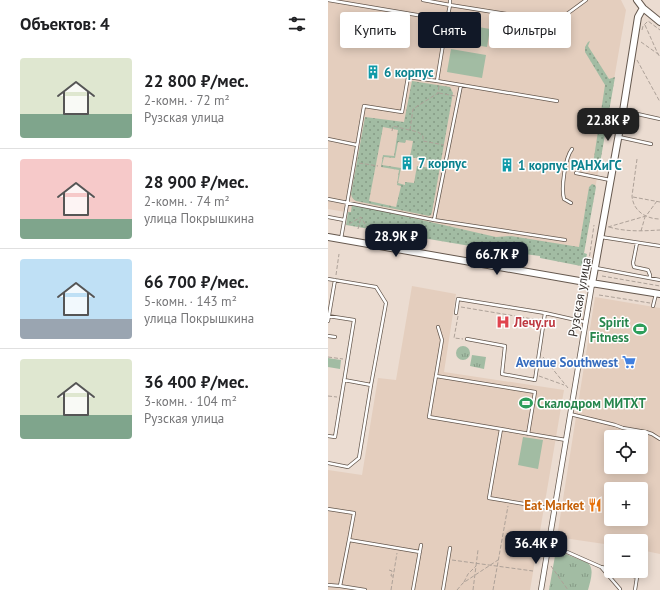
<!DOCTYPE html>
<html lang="ru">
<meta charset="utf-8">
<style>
:root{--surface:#fff;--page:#f6f6f6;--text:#202124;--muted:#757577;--line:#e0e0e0;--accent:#111827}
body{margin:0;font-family:"PT Sans",sans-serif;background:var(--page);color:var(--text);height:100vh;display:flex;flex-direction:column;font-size:15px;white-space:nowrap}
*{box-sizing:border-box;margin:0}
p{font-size:13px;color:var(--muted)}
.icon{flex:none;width:22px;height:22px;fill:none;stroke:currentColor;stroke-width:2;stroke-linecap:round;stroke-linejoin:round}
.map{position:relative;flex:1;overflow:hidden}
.panel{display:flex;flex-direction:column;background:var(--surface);width:328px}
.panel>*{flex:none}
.guide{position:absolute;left:12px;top:12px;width:260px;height:36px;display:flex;gap:8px}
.tools{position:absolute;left:276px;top:430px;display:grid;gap:8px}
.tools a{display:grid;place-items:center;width:44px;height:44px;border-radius:4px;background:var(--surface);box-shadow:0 2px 10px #0003;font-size:20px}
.price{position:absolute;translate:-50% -34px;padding:0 9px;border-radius:8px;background:var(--accent);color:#fff;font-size:13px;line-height:26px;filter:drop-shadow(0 1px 2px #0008)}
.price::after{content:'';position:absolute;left:50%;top:24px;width:12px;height:9px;margin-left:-6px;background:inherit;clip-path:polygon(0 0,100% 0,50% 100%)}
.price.active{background:#222;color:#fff}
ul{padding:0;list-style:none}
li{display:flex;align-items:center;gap:12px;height:100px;padding:0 20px}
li+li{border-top:1px solid var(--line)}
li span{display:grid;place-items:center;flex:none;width:112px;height:80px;border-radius:4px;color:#555}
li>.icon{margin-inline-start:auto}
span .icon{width:48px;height:48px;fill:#fffc;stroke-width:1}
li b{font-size:17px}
h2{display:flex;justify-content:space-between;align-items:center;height:48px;padding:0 20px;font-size:17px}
.tag{padding:0 14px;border-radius:4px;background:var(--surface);box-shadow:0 2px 10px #0003;font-size:14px;line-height:36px}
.tag.active{background:var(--accent);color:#fff}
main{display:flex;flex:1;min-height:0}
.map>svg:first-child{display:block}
.built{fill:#e4cebe;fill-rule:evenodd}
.grass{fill:url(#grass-dots);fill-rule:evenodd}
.park{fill:url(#park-tufts)}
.garden{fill:#a2bca3}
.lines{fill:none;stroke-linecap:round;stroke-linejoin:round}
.lane-casing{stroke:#65584e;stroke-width:4}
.street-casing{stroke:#65584e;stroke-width:6}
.secondary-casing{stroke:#65584e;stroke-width:8}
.path{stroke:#ada198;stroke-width:1;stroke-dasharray:4 2;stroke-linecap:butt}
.lane{stroke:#fff;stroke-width:2.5}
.street{stroke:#fff;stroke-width:4.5}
.secondary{stroke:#fff;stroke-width:6}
.labels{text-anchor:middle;stroke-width:3;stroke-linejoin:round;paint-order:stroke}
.culture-label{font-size:13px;font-weight:bold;fill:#0d838f;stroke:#fff;text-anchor:start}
.street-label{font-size:13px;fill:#3a3430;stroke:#fff}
.health-label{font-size:13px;font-weight:bold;fill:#be3a42;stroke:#fff;text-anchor:start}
.leisure-label{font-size:13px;font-weight:bold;fill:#27864d;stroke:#fff;text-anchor:end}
.shop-label{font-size:13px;font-weight:bold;fill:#366cbe;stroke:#fff;text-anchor:end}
.food-label{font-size:13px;font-weight:bold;fill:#c56008;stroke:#fff;text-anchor:end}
</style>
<main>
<section class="panel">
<h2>Объектов: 4<svg class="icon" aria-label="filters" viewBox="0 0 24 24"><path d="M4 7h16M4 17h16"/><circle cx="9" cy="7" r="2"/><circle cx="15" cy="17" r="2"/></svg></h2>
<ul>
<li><span style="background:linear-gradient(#dfe7d0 70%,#7fa58c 0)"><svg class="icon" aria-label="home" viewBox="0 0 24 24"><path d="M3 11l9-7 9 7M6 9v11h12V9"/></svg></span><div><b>22 800 ₽/мес.</b><p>2-комн. · 72 m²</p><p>Рузская улица</p></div></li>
<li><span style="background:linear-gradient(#f6c9c9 75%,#7fa58c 0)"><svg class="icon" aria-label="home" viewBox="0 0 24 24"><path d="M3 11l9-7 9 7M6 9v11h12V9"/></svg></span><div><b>28 900 ₽/мес.</b><p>2-комн. · 74 m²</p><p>улица Покрышкина</p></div></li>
<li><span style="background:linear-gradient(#bfe0f5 75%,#9aa5b1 0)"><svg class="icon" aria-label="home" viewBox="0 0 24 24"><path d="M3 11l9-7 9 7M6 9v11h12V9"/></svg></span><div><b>66 700 ₽/мес.</b><p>5-комн. · 143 m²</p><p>улица Покрышкина</p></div></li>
<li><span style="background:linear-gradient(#dfe7d0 70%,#7fa58c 0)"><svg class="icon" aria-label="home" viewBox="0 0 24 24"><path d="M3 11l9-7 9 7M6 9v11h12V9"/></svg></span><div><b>36 400 ₽/мес.</b><p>3-комн. · 104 m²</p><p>Рузская улица</p></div></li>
</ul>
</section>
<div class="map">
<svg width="332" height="590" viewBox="0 0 332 590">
<defs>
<pattern id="grass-dots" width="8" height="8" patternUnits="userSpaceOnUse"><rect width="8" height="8" fill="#a2bca3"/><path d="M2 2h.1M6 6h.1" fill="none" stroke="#859a85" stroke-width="1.8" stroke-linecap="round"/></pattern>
<pattern id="park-tufts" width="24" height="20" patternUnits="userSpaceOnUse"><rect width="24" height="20" fill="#a2bca3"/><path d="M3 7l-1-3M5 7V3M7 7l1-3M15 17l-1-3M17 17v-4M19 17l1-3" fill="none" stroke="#859a85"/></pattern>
</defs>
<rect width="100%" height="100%" fill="#ebdcd1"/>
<path class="built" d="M0 0H293L298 10 256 253 0 209Z
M84 286 128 294 116 372 236 390 202 590H0V470L34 475 50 378 68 380Z
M267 297 332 308V554L313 550V541H283V545L229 537ZM283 437H313V467H283ZM283 489H313V519H283Z"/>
<path class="grass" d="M262 41 260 46 281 79 287 77 271 169 266 166 265 164 277 85 257 52V47L260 42Z
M84 81 122 87 125 93 104 212 103 215 101 216 28 201C25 199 24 198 23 194L37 117 76 122ZM55 127 70 130 66 156 55 155 53 167 71 170 69 185 73 186 68 207 41 201ZM78 140 85 141 82 157 105 161 103 168 89 166 86 183 77 182V185L70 183 73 168 54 165 56 157 67 158 70 142 77 143Z
M264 184 267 185 268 187 256 253 259 254 257 263 253 266 212 258V256L196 254V255L18 225 20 212H23L24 204 168 237 183 236 251 247 261 187Z"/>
<path class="park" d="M128 353a7 7 0 1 1 14 0a7 7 0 1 1-14 0Z
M144 355 158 357 156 369 142 366Z
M228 550 260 563C267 569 262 582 260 590H221Z"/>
<path class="garden" d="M127 23 162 29 159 47 124 41Z
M123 49 158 55 154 78 119 72Z
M0 358 13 360 12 369 0 367Z
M195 437 215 440 210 469 190 465Z"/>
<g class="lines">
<g class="lane-casing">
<path id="lane" d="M0 0 119 20 109 81 80 77 74 112 36 106 13 239
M95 0 122 5 119 20
M122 0V5L228 22 258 0
M109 81 229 101
M296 111 332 119
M291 137 323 144
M0 139 29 145
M248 173 282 180
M0 199 106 220 133 85
M243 203 236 199C233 188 237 158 244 149
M0 217 16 220
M106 220 237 240
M273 237 332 246
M309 243 305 263 306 267 320 270 322 275V278
M268 268 332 280
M0 279 48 287 58 303 43 385 31 458 20 467 0 463
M325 306 328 294
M128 313 130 299 217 313 257 322
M0 316 26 320 7 437 0 436
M0 321 7 280
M110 327 114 340 101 417 173 429 161 498 226 509
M0 336 7 337
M139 339 177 346 174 374 207 380 217 313
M108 376 207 392 200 434
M16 380 43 385
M242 414 287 425 295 428 318 432 324 434 332 439
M173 429 238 440
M0 509 26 513 21 540
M221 544 273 567 283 569
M273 567 292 589
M288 571 309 577 307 590
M0 585 12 586 21 540 92 552
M12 586 37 590
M85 590 93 545
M115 590 122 548"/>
</g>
<g class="street-casing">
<path id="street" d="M213 590 264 284"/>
</g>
<g class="secondary-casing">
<path id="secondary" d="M309 0 315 8 332 22
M0 237 257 282 332 294
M264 284 295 111 310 17 315 8"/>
</g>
<path class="path" d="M317 25 330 54 332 57
M314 30 315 26 320 21 332 30
M313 42 330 54 332 55
M309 60 332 102
M111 86 110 93 85 109 82 130 90 132 95 136V141L116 145
M111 93 127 96
M64 131 65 126 81 130
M309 159 304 196C305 211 318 219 332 219
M31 163 50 166
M305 197 332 202
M21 224 33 217 41 231
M280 227 318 216 329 201
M281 227C298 232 315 231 332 230
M30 229 33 217
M313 231 317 217
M259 274 266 225
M8 275 11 254
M274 276 332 286
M271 295 322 303
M133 307 211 320
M130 316 126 338 135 339
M0 357 15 359
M215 357 240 388
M211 376 236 385
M0 396 9 397
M124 560 205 571
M223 566 240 590
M61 570 64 571 63 576H65
M136 582 140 574 148 566
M63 590 69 553
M129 590 135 583 170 560
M145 590 150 550
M165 590 180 506"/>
<use href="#lane" class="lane"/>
<use href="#street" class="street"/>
<use href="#secondary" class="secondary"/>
</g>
<defs>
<g id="building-bare" transform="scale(1.08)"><path d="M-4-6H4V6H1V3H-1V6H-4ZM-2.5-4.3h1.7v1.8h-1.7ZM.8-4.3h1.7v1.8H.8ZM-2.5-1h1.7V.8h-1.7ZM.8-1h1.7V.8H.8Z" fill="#0f9aa8" stroke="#fff" stroke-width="2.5" paint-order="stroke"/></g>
<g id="hospital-bare" transform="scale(1.08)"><path d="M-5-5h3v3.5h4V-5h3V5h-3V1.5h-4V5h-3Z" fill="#e0444e" stroke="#fff" stroke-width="2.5" paint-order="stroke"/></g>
<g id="stadium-bare" transform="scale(1.08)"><path d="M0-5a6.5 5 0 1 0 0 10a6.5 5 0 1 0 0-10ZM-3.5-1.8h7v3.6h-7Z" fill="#2e9e5b" stroke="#fff" stroke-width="2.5" paint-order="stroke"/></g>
<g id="supermarket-bare" transform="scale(1.08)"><path d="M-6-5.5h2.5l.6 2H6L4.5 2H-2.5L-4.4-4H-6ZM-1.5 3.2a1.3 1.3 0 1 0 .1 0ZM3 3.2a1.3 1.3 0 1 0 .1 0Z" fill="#3f7fe0" stroke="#fff" stroke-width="2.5" paint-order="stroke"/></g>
<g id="restaurant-bare" transform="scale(1.08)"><path d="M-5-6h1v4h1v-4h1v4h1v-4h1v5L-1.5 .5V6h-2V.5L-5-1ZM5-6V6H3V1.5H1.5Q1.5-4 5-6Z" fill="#e8710a" stroke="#fff" stroke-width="2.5" paint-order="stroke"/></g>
</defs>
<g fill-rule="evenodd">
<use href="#building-bare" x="45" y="72"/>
<use href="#building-bare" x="79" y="163"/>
<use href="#building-bare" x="179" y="165"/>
<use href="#hospital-bare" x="175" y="322"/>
<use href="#stadium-bare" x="312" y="329"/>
<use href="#supermarket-bare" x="301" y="362"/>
<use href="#stadium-bare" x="198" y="403"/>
<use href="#restaurant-bare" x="267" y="505"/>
</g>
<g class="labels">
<g class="culture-label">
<text x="56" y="77">6 корпус</text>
<text x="90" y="168">7 корпус</text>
<text x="190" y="170">1 корпус РАНХиГС</text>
</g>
<g class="street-label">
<text transform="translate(251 297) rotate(-80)" y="5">Рузская улица</text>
</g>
<g class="health-label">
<text x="186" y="327">Лечу.ru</text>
</g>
<g class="leisure-label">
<text x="301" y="327">Spirit<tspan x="301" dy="15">Fitness</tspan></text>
<text x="209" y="408" text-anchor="start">Скалодром МИТХТ</text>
</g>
<g class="shop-label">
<text x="290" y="367">Avenue Southwest</text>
</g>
<g class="food-label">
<text x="256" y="510">Eat Market</text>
</g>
</g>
</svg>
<div class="tools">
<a><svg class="icon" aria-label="locate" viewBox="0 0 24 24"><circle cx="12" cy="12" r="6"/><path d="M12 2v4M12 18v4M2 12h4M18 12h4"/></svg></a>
<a>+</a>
<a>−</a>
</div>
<b class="price active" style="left:280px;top:142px">22.8K ₽</b>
<b class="price" style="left:68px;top:258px">28.9K ₽</b>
<b class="price" style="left:169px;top:276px">66.7K ₽</b>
<b class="price" style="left:208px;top:565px">36.4K ₽</b>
<div class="guide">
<a class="tag">Купить</a>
<a class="tag active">Снять</a>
<a class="tag">Фильтры</a>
</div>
</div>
</main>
